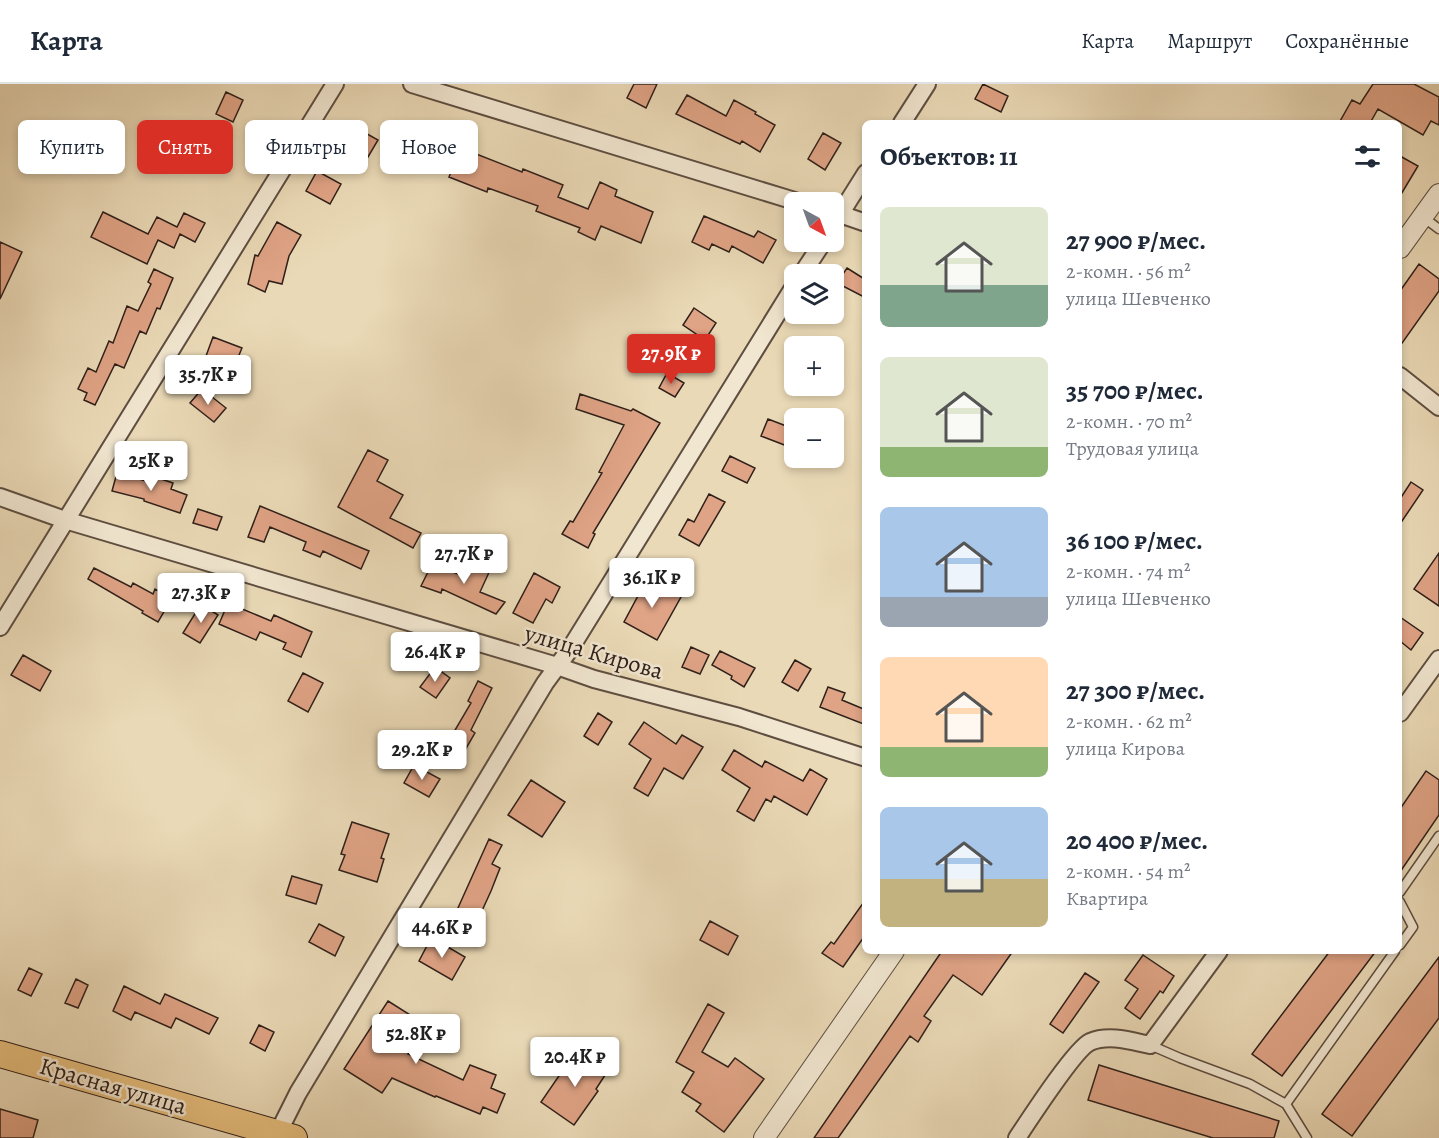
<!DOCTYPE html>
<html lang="ru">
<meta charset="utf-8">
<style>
:root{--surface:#fff;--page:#f2f2f3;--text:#1f2937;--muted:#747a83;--line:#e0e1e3;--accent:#d93025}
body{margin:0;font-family:Alegreya,serif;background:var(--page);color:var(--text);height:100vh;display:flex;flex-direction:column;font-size:22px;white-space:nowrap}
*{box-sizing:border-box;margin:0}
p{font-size:20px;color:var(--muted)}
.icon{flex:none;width:33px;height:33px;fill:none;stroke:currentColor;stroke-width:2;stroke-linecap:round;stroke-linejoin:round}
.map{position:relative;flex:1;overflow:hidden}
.drawer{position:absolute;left:862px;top:36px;width:540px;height:834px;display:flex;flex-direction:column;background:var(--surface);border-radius:9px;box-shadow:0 3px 9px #0003}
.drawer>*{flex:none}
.banner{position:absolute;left:18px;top:36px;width:570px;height:54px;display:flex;gap:12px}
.needle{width:39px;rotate:139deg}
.fabs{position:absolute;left:784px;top:108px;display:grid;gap:12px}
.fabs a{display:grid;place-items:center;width:60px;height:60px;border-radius:9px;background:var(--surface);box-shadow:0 3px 9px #0003;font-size:30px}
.price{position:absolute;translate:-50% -51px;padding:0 14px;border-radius:6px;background:#fff;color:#222;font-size:20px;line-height:39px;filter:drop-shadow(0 2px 3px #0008)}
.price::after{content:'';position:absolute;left:50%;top:36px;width:18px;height:14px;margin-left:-9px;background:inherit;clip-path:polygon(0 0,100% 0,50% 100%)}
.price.on{background:var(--accent);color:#fff}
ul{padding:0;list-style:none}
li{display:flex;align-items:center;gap:18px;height:150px;padding:0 18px}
li span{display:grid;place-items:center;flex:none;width:168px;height:120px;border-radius:9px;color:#555}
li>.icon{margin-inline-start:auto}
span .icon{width:72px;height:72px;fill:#fffc;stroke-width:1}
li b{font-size:26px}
h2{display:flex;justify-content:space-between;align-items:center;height:72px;padding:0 18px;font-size:26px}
.pill{padding:0 21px;border-radius:9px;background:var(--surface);box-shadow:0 3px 9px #0003;font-size:21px;line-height:54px}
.pill.on{background:var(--accent);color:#fff}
header{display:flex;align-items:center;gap:36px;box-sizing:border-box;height:84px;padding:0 30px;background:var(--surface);border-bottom:2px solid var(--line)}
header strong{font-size:28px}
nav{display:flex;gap:33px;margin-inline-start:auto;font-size:21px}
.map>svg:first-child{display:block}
.building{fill:#dfa385;stroke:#2f201a;stroke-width:1.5}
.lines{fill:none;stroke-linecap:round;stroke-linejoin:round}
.service-casing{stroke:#5e4e41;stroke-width:11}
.minor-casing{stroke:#5e4e41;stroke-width:20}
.tertiary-casing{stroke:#5e4e41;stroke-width:22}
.primary-casing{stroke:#2f201a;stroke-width:28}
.service{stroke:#f1e6d0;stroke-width:8}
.minor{stroke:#f1e6d0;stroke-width:16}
.tertiary{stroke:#f1e6d0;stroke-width:20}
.primary{stroke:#e5bc7b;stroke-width:26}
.labels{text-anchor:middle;stroke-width:5;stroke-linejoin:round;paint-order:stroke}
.street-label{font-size:24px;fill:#2f201a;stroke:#f1e6d0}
</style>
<header>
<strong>Карта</strong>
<nav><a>Карта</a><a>Маршрут</a><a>Сохранённые</a></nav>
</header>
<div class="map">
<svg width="1439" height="1054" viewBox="0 0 1439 1054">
<rect width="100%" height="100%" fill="#ead9b6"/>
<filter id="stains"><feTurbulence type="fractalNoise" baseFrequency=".00333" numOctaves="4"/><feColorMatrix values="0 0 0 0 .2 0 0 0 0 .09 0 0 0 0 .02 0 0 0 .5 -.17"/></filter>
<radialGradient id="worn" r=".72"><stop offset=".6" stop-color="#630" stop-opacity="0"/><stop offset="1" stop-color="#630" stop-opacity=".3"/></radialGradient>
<path class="building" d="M634 0H657L646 24 627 14Z
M983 0 1008 12 1001 28 975 15Z
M1373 0H1414L1439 13V41L1431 37 1423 51 1378 25 1370 39H1339L1352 16 1360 20Z
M226 8 243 16 233 38 216 30Z
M687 11 726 32 734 16 756 28 755 30 775 41 760 68 742 57 740 60 676 30Z
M346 38 378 56 368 73 336 55Z
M823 49 841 59 825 86 808 75Z
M461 64 522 88 523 85 563 101 558 113 588 125 600 98 617 106 615 112 653 128 641 159 601 142 595 156 578 148 580 144 536 127 538 122 488 104 487 108 449 93Z
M1400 72 1418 82 1400 112Z
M317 87 341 100 330 120 306 107Z
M103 128 148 150 157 133 177 143 184 129 205 139 195 158 180 150 174 164 158 156 147 180 91 153Z
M704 132 754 153 758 147 776 156 763 179 732 162 729 168 712 160 709 166 692 158Z
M277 138 301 151 289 172 282 200 269 197 265 208 248 200 255 171 258 172Z
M0 158 22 168 0 215Z
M1419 180 1439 195V207L1400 262V207Z
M847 184 866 196V214L837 199Z
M154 185 173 194 160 225 157 224 146 250 140 247 124 284 115 280 95 321 84 316 87 309 78 305 88 284 96 288 109 257 113 259 127 222 138 227 151 200 148 198Z
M694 224 716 239 705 256 683 241Z
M213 253 242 264 234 283 206 272Z
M667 289 684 299 675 313 659 304Z
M202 305 226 324 214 338 190 319Z
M580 310 631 327 633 325 660 339 593 449 595 450 588 464 562 450 570 437 573 438 602 389 599 388 624 341 576 325Z
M768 335 794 345 787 362 761 352Z
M368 366 388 376 377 397 403 411 390 434 421 449 413 464 338 423Z
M730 372 755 384 747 399 722 387Z
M117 389 150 398 152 392 173 399 171 405 187 411 180 429 144 417V415L112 407Z
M1411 398 1423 406 1400 440V415Z
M709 410 725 418 699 462 679 451 688 435 694 438Z
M260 422 369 467 361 485 323 467 320 473 303 466 306 458 270 443 264 458 248 453Z
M198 425 222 433 217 446 193 439Z
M1439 469V522L1414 505Z
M473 476 491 484 480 508 505 518 496 530 442 505 441 509 421 502 432 480 466 493Z
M94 484 131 503 133 499 153 510 155 505 172 514 158 538 142 529 143 527 88 495Z
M534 489 560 503 552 519 546 515 533 539 513 529Z
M647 495 681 513 657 556 624 538Z
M228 519 271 537 274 531 312 548 301 573 283 565 286 559 260 548 256 556 219 540Z
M201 520 218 531 200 559 183 549Z
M1400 533 1423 549 1411 566 1400 557Z
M691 563 709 571 700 590 682 583Z
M720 567 755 584 744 603 731 595 732 592 712 581Z
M23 571 51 587 40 607 11 591Z
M795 576 811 585 798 607 782 598Z
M435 583 450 594 436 614 420 603Z
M303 589 323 599 308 628 288 617Z
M478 597 492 604 471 646 475 649 464 668 448 658 471 619 468 617Z
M828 603 845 609 842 616 866 626V641L820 623Z
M598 629 612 638 598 661 584 652Z
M644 638 676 660 682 651 703 663 683 695 664 684 648 712 634 704 651 675 629 660Z
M734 666 762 683 765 677 803 697 810 685 827 695 807 731 774 712 771 718 766 715 754 737 737 727 750 704 722 686Z
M414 681 440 695 429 713 404 699Z
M1426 687 1439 696V731L1400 788V725Z
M531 696 565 718 542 753 508 731Z
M352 738 389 750 381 774 384 775 377 798 339 786 345 771 341 770Z
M489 755 502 761 492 780 500 784 491 807 475 842 453 835Z
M292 792 322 801 316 820 286 811Z
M866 815V850L843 883 822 869 831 858 834 860Z
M710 837 738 852 728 871 700 856Z
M319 840 344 853 335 872 309 858Z
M430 856H436L465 873 452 896 419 877Z
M942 867H1013L982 911 953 891 924 932 931 937 918 958 910 952 838 1054H814Z
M1330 867H1376L1282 992 1252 970Z
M1143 871 1174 892 1163 909 1160 907 1140 935 1125 924 1138 905 1125 896Z
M1439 873V934L1352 1052 1322 1030Z
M29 884 42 890 31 912 18 906Z
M1085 889 1099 898 1063 949 1050 940Z
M76 895 88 901 78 924 65 919Z
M124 902 160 920 165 910 218 934 209 950 176 934 171 944 135 928 131 936 113 927Z
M388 917 426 941 408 970 463 996 470 981 496 991 491 1004 505 1010 497 1029 483 1023 480 1030 436 1012 435 1013 392 994 382 1009 344 985Z
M708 920 724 929 702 968 728 983 735 974 764 995 724 1048 696 1027 701 1020 682 1008 694 988 676 978Z
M259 941 274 948 265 967 250 959Z
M576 967 595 979 596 977 609 985 596 1005 598 1007 574 1041 541 1018Z
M1099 981 1279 1037 1274 1054H1213L1088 1016Z
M0 1025 38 1036 33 1054H0Z"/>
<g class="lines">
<g class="service-casing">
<path id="service" d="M1423 133 1439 145
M1400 808 1439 752
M1400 818 1413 843 1400 861
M1150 961 1180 974 1250 1000 1286 1020
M1307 1054 1286 1020 1395 867"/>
</g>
<g class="minor-casing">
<path id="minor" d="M412 0 798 118
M902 39 927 0
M834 128 866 139
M834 140 866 89
M802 190 823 158
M1400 292 1439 323
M0 413 65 436 557 582 594 595 739 633 866 674
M0 543 335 0
M1400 629 1439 575
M278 1049 298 1009 545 599 570 565 795 201
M1017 1054C1029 1036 1075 965 1090 958 1109 950 1131 957 1150 961L1219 867"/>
</g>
<g class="tertiary-casing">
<path id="tertiary" d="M1400 164 1439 110
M764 1054 894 867"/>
</g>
<g class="primary-casing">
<path id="primary" d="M0 970 294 1054"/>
</g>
<use href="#service" class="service"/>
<use href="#minor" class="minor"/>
<use href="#tertiary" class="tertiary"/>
<use href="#primary" class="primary"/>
</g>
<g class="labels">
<g class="street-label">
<text transform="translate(594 568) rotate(16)" y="8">улица Кирова</text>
<text transform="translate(113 1002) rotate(16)" y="8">Красная улица</text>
</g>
</g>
<rect width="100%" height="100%" filter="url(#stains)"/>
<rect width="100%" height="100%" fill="url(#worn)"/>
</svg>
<div class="fabs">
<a><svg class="needle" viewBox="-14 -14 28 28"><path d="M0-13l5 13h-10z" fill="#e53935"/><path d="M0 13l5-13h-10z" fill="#747a83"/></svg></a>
<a><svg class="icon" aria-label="layers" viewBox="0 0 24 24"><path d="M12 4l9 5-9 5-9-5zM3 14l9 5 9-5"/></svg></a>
<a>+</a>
<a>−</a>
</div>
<b class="price on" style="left:671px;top:301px">27.9K ₽</b>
<b class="price" style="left:208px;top:322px">35.7K ₽</b>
<b class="price" style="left:151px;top:408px">25K ₽</b>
<b class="price" style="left:464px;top:501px">27.7K ₽</b>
<b class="price" style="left:652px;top:525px">36.1K ₽</b>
<b class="price" style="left:201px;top:540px">27.3K ₽</b>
<b class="price" style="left:435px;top:599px">26.4K ₽</b>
<b class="price" style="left:422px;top:697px">29.2K ₽</b>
<b class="price" style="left:442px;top:875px">44.6K ₽</b>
<b class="price" style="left:416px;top:981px">52.8K ₽</b>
<b class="price" style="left:575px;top:1004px">20.4K ₽</b>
<div class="banner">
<a class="pill">Купить</a>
<a class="pill on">Снять</a>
<a class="pill">Фильтры</a>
<a class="pill">Новое</a>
</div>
<section class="drawer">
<h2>Объектов: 11<svg class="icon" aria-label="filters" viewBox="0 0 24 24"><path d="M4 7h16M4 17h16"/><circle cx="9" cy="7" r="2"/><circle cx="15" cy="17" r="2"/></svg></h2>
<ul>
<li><span style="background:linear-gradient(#dfe7d0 65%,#7fa58c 0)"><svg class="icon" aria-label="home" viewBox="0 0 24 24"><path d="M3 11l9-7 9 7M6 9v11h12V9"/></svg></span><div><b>27 900 ₽/мес.</b><p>2-комн. · 56 m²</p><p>улица Шевченко</p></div></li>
<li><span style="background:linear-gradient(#dfe7d0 75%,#8fb573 0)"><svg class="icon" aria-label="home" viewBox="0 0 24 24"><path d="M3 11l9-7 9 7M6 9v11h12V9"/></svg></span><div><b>35 700 ₽/мес.</b><p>2-комн. · 70 m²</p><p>Трудовая улица</p></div></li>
<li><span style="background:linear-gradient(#a9c7e8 75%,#9aa5b1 0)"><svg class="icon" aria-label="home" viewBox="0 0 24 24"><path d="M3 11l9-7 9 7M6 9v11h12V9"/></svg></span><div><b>36 100 ₽/мес.</b><p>2-комн. · 74 m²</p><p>улица Шевченко</p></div></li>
<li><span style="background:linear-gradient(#ffd9b3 75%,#8fb573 0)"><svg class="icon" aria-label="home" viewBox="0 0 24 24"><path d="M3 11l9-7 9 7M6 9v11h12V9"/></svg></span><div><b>27 300 ₽/мес.</b><p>2-комн. · 62 m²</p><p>улица Кирова</p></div></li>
<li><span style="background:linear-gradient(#a9c7e8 60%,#c2b280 0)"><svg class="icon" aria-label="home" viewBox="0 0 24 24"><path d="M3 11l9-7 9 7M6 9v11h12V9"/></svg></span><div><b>20 400 ₽/мес.</b><p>2-комн. · 54 m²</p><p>Квартира</p></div></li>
</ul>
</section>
</div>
